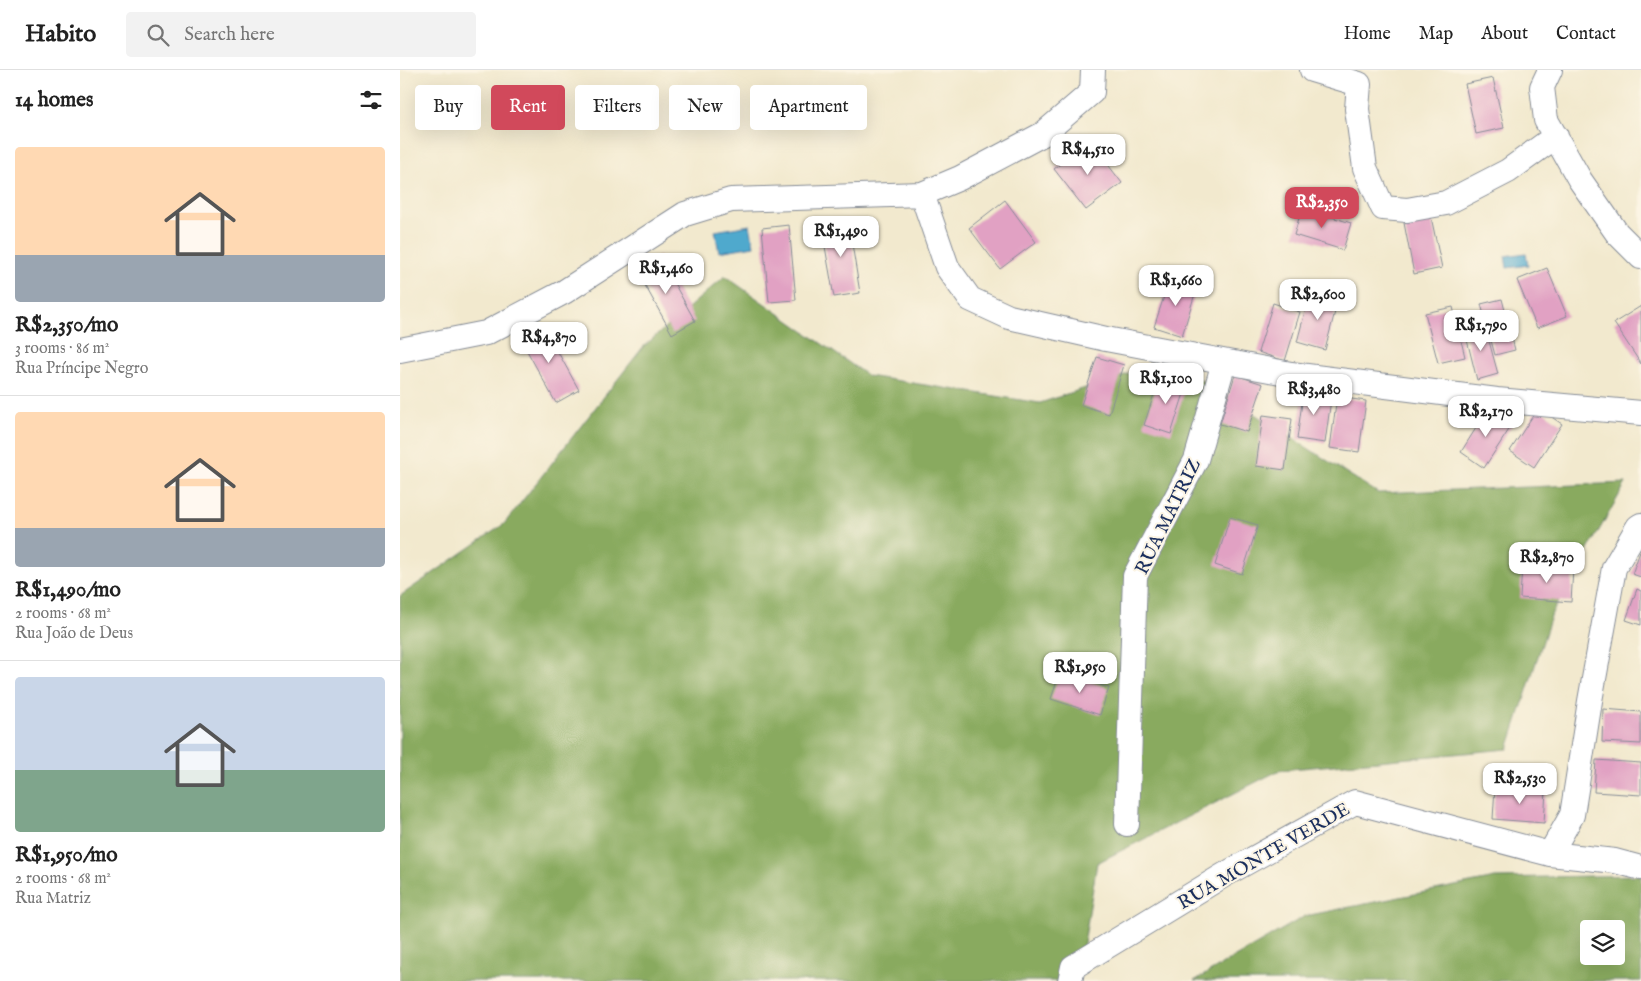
<!DOCTYPE html>
<meta charset="utf-8">
<style>
:root{--surface:#fff;--page:#f2f2f2;--text:#222;--muted:#767676;--line:#e0e0e0;--accent:#d1495b}
body{margin:0;font-family:"IM FELL English",serif;background:var(--page);color:var(--text);height:100vh;display:flex;flex-direction:column;font-size:19px;white-space:nowrap}
*{box-sizing:border-box;margin:0}
p{font-size:16px;color:var(--muted)}
.icon{flex:none;width:28px;height:28px;fill:none;stroke:currentColor;stroke-width:2;stroke-linecap:round;stroke-linejoin:round}
.map{position:relative;flex:1;overflow:hidden}
.drawer{display:flex;flex-direction:column;background:var(--surface);width:400px}
.drawer>*{flex:none}
.banner{position:absolute;left:15px;top:15px;width:475px;height:45px;display:flex;gap:10px}
.controls{position:absolute;left:1180px;top:850px;display:grid;gap:10px}
.controls a{display:grid;place-items:center;width:45px;height:45px;border-radius:5px;background:var(--surface);box-shadow:0 5px 20px #0002;font-size:25px}
.price{position:absolute;translate:-50% -42px;padding:0 11px;border-radius:10px;background:#fff;color:#222;font-size:16px;line-height:32px;filter:drop-shadow(0 1px 2px #0008)}
.price::after{content:'';position:absolute;left:50%;top:30px;width:15px;height:11px;margin-left:-8px;background:inherit;clip-path:polygon(0 0,100% 0,50% 100%)}
.price.on{background:var(--accent);color:#fff}
ul{padding:0;list-style:none}
li{display:grid;align-content:center;gap:10px;height:265px;padding:0 15px}
li+li{border-top:1px solid var(--line)}
li span{display:grid;place-items:center;height:155px;border-radius:5px;color:#555}
li>.icon{margin-inline-start:auto}
span .icon{width:90px;height:90px;fill:#fffc;stroke-width:1}
li b{font-size:21px}
h2{display:flex;justify-content:space-between;align-items:center;height:60px;padding:0 15px;font-size:21px}
.chip{padding:0 18px;border-radius:5px;background:var(--surface);box-shadow:0 5px 20px #0002;font-size:18px;line-height:45px}
.chip.on{background:var(--accent);color:#fff}
header{display:flex;align-items:center;gap:30px;box-sizing:border-box;height:70px;padding:0 25px;background:var(--surface);border-bottom:1px solid var(--line)}
header strong{font-size:24px}
nav{display:flex;gap:28px;margin-inline-start:auto;font-size:18px}
.search{width:350px;height:45px;background:var(--page);display:flex;align-items:center;gap:12px;box-sizing:border-box;padding:0 18px;border-radius:5px;color:var(--muted);font-size:19px}
main{display:flex;flex:1;min-height:0}
.map>svg:first-child{display:block}
.forest{fill:#89aa5e;stroke:#526c5e;fill-rule:evenodd}
.water{fill:#50a9cd;stroke:#366c96}
.building{fill:#e1a1c3}
.lines{fill:none;stroke-linecap:round;stroke-linejoin:round}
.minor-casing{stroke:#868c96;stroke-width:26}
.minor{stroke:#fff;stroke-width:24}
.labels{text-anchor:middle;stroke-width:4;stroke-linejoin:round;paint-order:stroke}
.street-label{font-size:19px;fill:#1b2f5e;stroke:#fcf5e5}
</style>
<header>
<strong>Habito</strong>
<div class="search"><svg class="icon" aria-label="search" viewBox="0 0 24 24"><circle cx="10" cy="10" r="6"/><path d="M15 15l6 6"/></svg>Search here</div>
<nav><a>Home</a><a>Map</a><a>About</a><a>Contact</a></nav>
</header>
<main>
<section class="drawer">
<h2>14 homes<svg class="icon" aria-label="filters" viewBox="0 0 24 24"><path d="M4 7h16M4 17h16"/><circle cx="9" cy="7" r="2"/><circle cx="15" cy="17" r="2"/></svg></h2>
<ul>
<li><span style="background:linear-gradient(#ffd9b3 70%,#9aa5b1 0)"><svg class="icon" aria-label="home" viewBox="0 0 24 24"><path d="M3 11l9-7 9 7M6 9v11h12V9"/></svg></span><div><b>R$2,350/mo</b><p>3 rooms · 86 m²</p><p>Rua Príncipe Negro</p></div></li>
<li><span style="background:linear-gradient(#ffd9b3 75%,#9aa5b1 0)"><svg class="icon" aria-label="home" viewBox="0 0 24 24"><path d="M3 11l9-7 9 7M6 9v11h12V9"/></svg></span><div><b>R$1,490/mo</b><p>2 rooms · 68 m²</p><p>Rua João de Deus</p></div></li>
<li><span style="background:linear-gradient(#c9d6e8 60%,#7fa58c 0)"><svg class="icon" aria-label="home" viewBox="0 0 24 24"><path d="M3 11l9-7 9 7M6 9v11h12V9"/></svg></span><div><b>R$1,950/mo</b><p>2 rooms · 68 m²</p><p>Rua Matriz</p></div></li>
</ul>
</section>
<div class="map">
<svg width="1241" height="911" viewBox="0 0 1241 911">
<rect width="100%" height="100%" fill="#fcf5e5"/>
<filter id="ink" filterUnits="userSpaceOnUse"><feTurbulence type="fractalNoise" baseFrequency=".02" numOctaves="2"/><feDisplacementMap in="SourceGraphic" scale="10" xChannelSelector="R" yChannelSelector="G"/><feConvolveMatrix kernelMatrix="1 2 1 2 8 2 1 2 1" color-interpolation-filters="sRGB"/></filter>
<filter id="wash" filterUnits="userSpaceOnUse"><feTurbulence type="fractalNoise" baseFrequency=".0096" numOctaves="4" result="noise"/><feDisplacementMap in="SourceGraphic" scale="20" xChannelSelector="R" yChannelSelector="G"/><feGaussianBlur stdDeviation="1.12" result="paint"/><feColorMatrix in="noise" values="0 0 0 0 0 0 0 0 0 0 0 0 0 0 0 0 0 1.4 0 .05"/><feComposite in="paint" operator="in"/></filter>
<g filter="url(#wash)">
<rect width="100%" height="100%" fill="#f2e9ce"/>
<path class="forest" d="M325 206 468 306 640 333 770 290 978 423 1226 413 1152 543 1108 679 880 700 697 793 678 911H0V526L104 454 243 277Z
M1241 805V911H794L905 846 1095 808ZM1189 859H1216V886H1189Z"/>
<path class="water" d="M350 155 354 176 319 182 315 161Z
M1126 183 1128 195 1107 198 1105 186Z"/>
<g id="blocks">
<path class="building" d="M1093 8 1104 58 1076 64 1065 14Z
M690 71 722 113 686 140 654 99Z
M605 130 636 172 600 199 569 158Z
M902 138 951 153 943 180 894 165Z
M1031 147 1042 198 1014 204 1004 153Z
M448 149 460 223 434 227 421 154Z
M389 155 396 230 369 232 362 158Z
M259 186 295 251 272 264 236 199Z
M1147 198 1167 246 1137 258 1117 210Z
M770 208 797 217 782 266 754 257Z
M910 223 938 230 925 280 897 272Z
M1102 229 1115 280 1095 285 1081 234Z
M873 233 900 242 885 291 858 282Z
M1241 236V294L1214 253Z
M1053 237 1065 287 1038 293 1025 243Z
M1084 253 1098 304 1077 310 1064 258Z
M143 255 179 320 156 333 120 268Z
M697 287 724 295 709 344 681 335Z
M835 305 863 314 847 362 820 354Z
M760 306 787 314 771 364 744 355Z
M904 318 932 322 925 373 897 369Z
M937 327 966 331 959 382 930 378Z
M1138 338 1162 354 1134 397 1110 381Z
M1088 339 1112 355 1084 398 1061 382Z
M863 345 892 349 885 400 856 396Z
M830 447 858 455 842 504 815 495Z
M1241 479V507L1232 504Z
M1122 496 1173 499 1171 532 1120 528Z
M1237 519 1241 521V555L1226 550Z
M660 602 709 618 700 645 651 629Z
M1203 639 1241 642V674L1202 672Z
M1196 690 1241 693V725L1194 722Z
M1095 717 1146 720 1144 753 1093 749Z"/>
</g>
</g>
<g filter="url(#ink)">
<use href="#blocks" fill-opacity="0" stroke="#868c96" stroke-width="1"/>
<g class="lines">
<g class="minor-casing">
<path id="minor" d="M912 0 959 14 957 39 965 98 983 138 1007 140 1046 133 1108 101 1156 66
M1150 0 1142 17 1146 50 1180 110 1217 163 1241 187
M522 124 547 197 570 229 609 247 706 269 891 304 1097 330 1241 343
M0 280 86 263 164 222 285 144 331 130 522 124 560 108 643 64 692 22 693 0
M727 754 735 506 796 390 824 292
M1150 784 1215 791 1241 798
M670 911 673 897 824 805 955 732 1150 784 1172 745 1190 631 1214 498 1238 457 1241 455"/>
</g>
<use href="#minor" class="minor"/>
</g>
</g>
<g class="labels">
<g class="street-label">
<text transform="translate(767 446) rotate(-64)" y="7">RUA MATRIZ</text>
<text transform="translate(863 785) rotate(-30)" y="7">RUA MONTE VERDE</text>
</g>
</g>
</svg>
<div class="controls">
<a><svg class="icon" aria-label="layers" viewBox="0 0 24 24"><path d="M12 4l9 5-9 5-9-5zM3 14l9 5 9-5"/></svg></a>
</div>
<b class="price" style="left:688px;top:106px">R$4,510</b>
<b class="price on" style="left:922px;top:159px">R$2,350</b>
<b class="price" style="left:441px;top:188px">R$1,490</b>
<b class="price" style="left:266px;top:225px">R$1,460</b>
<b class="price" style="left:776px;top:237px">R$1,660</b>
<b class="price" style="left:918px;top:251px">R$2,600</b>
<b class="price" style="left:1081px;top:282px">R$1,790</b>
<b class="price" style="left:149px;top:294px">R$4,870</b>
<b class="price" style="left:766px;top:335px">R$1,100</b>
<b class="price" style="left:914px;top:346px">R$3,480</b>
<b class="price" style="left:1086px;top:368px">R$2,170</b>
<b class="price" style="left:1147px;top:514px">R$2,870</b>
<b class="price" style="left:680px;top:624px">R$1,950</b>
<b class="price" style="left:1120px;top:735px">R$2,530</b>
<div class="banner">
<a class="chip">Buy</a>
<a class="chip on">Rent</a>
<a class="chip">Filters</a>
<a class="chip">New</a>
<a class="chip">Apartment</a>
</div>
</div>
</main>
